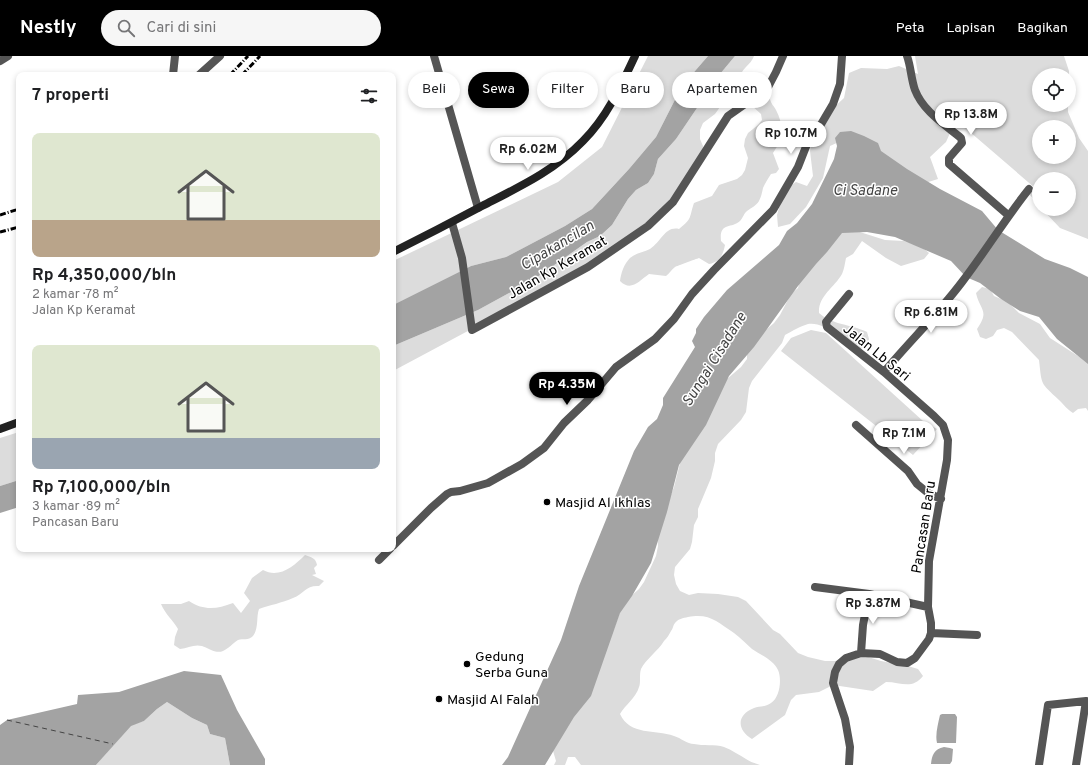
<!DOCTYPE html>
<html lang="id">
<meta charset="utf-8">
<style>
:root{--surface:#fff;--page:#f6f6f6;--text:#202124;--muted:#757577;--accent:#000}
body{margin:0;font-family:Overpass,sans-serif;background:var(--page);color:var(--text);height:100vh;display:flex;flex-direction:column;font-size:15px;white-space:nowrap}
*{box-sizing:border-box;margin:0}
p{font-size:13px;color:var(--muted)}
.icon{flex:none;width:22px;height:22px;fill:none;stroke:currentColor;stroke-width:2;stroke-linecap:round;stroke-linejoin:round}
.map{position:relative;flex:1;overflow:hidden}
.sheet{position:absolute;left:16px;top:16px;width:380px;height:480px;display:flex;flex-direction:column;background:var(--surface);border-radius:8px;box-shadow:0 2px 6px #0003}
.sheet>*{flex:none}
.hud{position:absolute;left:408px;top:16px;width:380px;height:36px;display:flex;gap:8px}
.tools{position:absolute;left:1032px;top:12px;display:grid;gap:8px}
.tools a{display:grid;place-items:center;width:44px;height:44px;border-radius:50%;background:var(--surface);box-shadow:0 2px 6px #0003;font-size:20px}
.price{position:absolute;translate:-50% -34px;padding:0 9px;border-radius:14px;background:#fff;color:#222;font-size:13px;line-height:26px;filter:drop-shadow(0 1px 2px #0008)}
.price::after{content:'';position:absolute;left:50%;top:24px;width:12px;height:9px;margin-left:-6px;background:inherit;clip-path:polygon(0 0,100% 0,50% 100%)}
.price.selected{background:var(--accent);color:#fff}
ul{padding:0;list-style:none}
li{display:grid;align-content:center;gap:8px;height:212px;padding:0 16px}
li span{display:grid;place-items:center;height:124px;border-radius:8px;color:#555}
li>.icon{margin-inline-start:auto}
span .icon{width:72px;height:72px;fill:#fffc;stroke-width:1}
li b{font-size:17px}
h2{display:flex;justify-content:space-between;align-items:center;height:48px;padding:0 16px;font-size:17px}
.tag{padding:0 14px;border-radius:18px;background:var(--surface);box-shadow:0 2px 6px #0003;font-size:14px;line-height:36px}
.tag.selected{background:var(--accent);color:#fff}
header{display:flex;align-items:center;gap:24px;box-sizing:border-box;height:56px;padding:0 20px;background:var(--accent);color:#fff}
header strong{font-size:19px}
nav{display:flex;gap:22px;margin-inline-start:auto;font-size:14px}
.search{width:280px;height:36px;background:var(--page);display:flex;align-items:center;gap:10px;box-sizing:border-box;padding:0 14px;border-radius:22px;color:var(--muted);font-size:15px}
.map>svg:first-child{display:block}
.green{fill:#dcdcdc;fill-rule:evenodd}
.water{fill:#a3a3a3}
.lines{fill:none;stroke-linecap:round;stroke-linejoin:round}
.ferry{stroke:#444;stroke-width:1;stroke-dasharray:5 4;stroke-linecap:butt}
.street{stroke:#555;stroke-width:8}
.secondary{stroke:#222;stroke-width:8}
.rail{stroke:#000;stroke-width:3;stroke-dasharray:6 2 1 2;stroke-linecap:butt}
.poi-dot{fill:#000;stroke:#fff;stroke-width:1.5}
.labels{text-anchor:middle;stroke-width:3;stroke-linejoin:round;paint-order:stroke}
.street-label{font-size:14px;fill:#000;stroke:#fff}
.poi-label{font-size:14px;fill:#000;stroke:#fff;text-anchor:start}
.water-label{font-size:15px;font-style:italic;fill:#444;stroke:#fff}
</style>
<header>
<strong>Nestly</strong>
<div class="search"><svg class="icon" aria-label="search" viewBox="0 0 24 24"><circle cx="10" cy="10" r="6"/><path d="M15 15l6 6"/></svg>Cari di sini</div>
<nav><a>Peta</a><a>Lapisan</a><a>Bagikan</a></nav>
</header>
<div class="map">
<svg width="1088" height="709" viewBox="0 0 1088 709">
<rect width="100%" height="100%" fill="#fff"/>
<path class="green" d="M648 0H708L682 30 656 81 629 113 592 153 565 170 506 201 471 210 393 249V205L558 126 602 91Z
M735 0H754C752 5 750 7 746 11 738 19 743 22 729 26L720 51 715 58 703 67 700 74V83L703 90 702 99 673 146 588 211 393 315V290L478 254 533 224 587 186 600 180 612 169 628 143 636 134 648 127 654 118 658 103 676 83 720 18Z
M915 0H1064L1069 15V19H1039V49H1068V56L1079 82 1088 95V183L1060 172 1042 153H1069V123H1039V149L1029 138 1035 132 956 64 946 86 930 101 938 123 925 127 841 85 830 90 823 122 806 151 790 168 778 171 777 159 784 134 796 126 807 130 813 120 810 95 814 70 844 42 849 17 861 12 887 13 899 10 918 18ZM1039 71H1069V101H1039Z
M765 40 770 43C771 48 774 50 776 54 784 69 783 83 773 97L779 113 776 117 771 118C768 123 765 127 763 132 762 137 761 141 759 145 756 150 752 151 747 155 744 157 743 162 740 165 731 173 719 166 721 185L725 189C723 199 720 206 709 208L699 202C696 203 677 210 675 211 671 214 670 217 666 220L649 218C639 225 631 236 620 225 621 217 624 208 630 202 636 197 644 196 650 193 662 185 665 170 679 173 693 162 689 161 694 147L712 140 719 129 737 123 742 119 745 114 748 102 744 90 745 83 748 77 758 69 762 64 761 58 751 49Z
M844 171 885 184 904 185 922 191 929 197 924 203 901 210 886 202 862 185 853 198 846 202C845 207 844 214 842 218 834 232 818 240 819 257 832 269 851 268 867 276L869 283 867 291 859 293C846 285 824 265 808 268 801 270 792 275 785 279L782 287 752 325 749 332 746 356 741 364 718 388 715 397V405L711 422 698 453V461L694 469 692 486 690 493 675 511 674 519 676 528 680 535 689 539 698 537 718 538 738 541 746 545 773 574 780 578 798 597 808 601 825 605H835L865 600 881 605 908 610 918 613 923 620C912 634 901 626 886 626L873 635 833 629 819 636 796 639 791 644 785 659 752 683C737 674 736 659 754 652 759 650 766 651 771 647 780 641 782 623 778 614 773 604 761 599 752 593 746 588 741 582 734 577 717 566 710 557 688 561 683 562 678 563 675 567 673 569 673 573 671 575 669 579 667 582 664 585 658 595 646 603 641 613 639 619 641 626 639 631 636 642 625 649 620 658 630 680 655 673 674 680 681 682 687 688 694 688 703 690 715 688 724 691 732 694 739 699 746 703 750 706 755 707 760 709H581L575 701H568L565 709H554L556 705 551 688 609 580 614 573 620 556 631 540 639 533 644 526 656 500 658 490 657 473 674 431 681 403 720 329 741 311 747 303V295L752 286 774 267 780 259 791 238 798 232 800 224Z
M982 231 990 233 994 240 1008 246 1019 257 1040 268 1050 282 1078 300 1088 305V355L1086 352 1078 353 1073 357C1067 353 1064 349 1059 344 1040 326 1042 330 1039 304L1012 276 1004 272 997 274 993 280 986 283 980 281 977 273C990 254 980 255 976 237Z
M811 274 826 277 923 365 937 373 913 399 781 295 791 282Z
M19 376V424L0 430V382Z
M305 499C311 501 316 502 317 509L314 512 316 518 312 519 324 525 319 530C306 529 304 538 293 542 282 547 270 549 259 553 256 561 259 572 253 580 248 585 243 582 238 584 233 587 228 593 223 595 216 598 208 592 202 590 194 588 188 592 180 593L174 589 175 581 178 573C173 564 165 558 161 548H181L189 545C204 555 217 553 233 547L241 557 250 545 244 537 252 522 263 514C279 523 294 510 305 499Z
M167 646 192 662 207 669 210 678 225 682 230 709H96L131 669 144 665 157 653Z"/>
<path class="water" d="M708 0H735L720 18 676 83 658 103 654 118 648 127 636 134 628 143 612 169 600 180 587 186 533 224 478 254 393 290V249L471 210 506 201 565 170 592 153 629 113 656 81 682 30Z
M851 75 864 80 878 87 881 95 907 113 940 133 982 155 998 174 1045 203 1070 212 1088 221V308L1057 283 1039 261 1020 255 1001 243 980 227 966 221 951 205 895 181 867 176 842 177 827 196 816 208 798 230 754 291 729 320 706 369 679 409 667 456 651 507 632 540 620 557 591 640 574 661 545 709H502L508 701 517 681 561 584 579 530 634 395 648 371 657 363 663 349V342L695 291 692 285 696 277V273L704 261 727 234 779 189 787 175 797 167 812 148 834 103 837 90 835 82 840 76Z
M19 424V451L0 457V430Z
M184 615 221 619 237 654 265 703V709H230L225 682 210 678 207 669 192 662 167 646 157 653 144 665 131 670 96 709H0V669L7 664 77 648 78 639 119 636Z
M942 658H955L957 661 956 687H937C935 679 938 668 940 659Z
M944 691 950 692 953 693 952 705 950 708H931C932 699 934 693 944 691Z"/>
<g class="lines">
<path class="ferry" d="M7 664 113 688"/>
<path class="street" d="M434 0 478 152
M907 0C911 11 911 23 915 34 923 55 944 68 961 82L962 87 949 102V108L1008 159
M0 5 8 0
M173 19 175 0
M199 19 220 0
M452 167 462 202 472 274 588 211 648 170 673 146 728 60 745 48 760 41 766 35 776 16 783 0
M884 316C909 286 938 258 962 226 985 196 1005 163 1029 133
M856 369 908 415 917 428 928 437 941 443
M393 490 431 452 447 438 451 436 460 435 488 427 522 408 544 392 564 367 588 344 616 311 655 283 674 263 692 238 714 214 773 154 798 111 809 83 820 70 833 48 840 28 842 0
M379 504 390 493
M815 531 869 538 928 551
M931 577 977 579
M861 597 863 569 869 538
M849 709 850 691 845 663 833 627 835 616 839 608 846 602 861 597 880 598 897 606 907 607 915 602 929 583 931 577V567L928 551 929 505 947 404 948 384 943 369 934 360 884 316 827 271 826 266 849 238
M1039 709 1048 649 1086 645 1076 709"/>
<path class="secondary" d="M393 196C423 181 452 166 482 150 519 131 554 115 583 85 607 61 621 30 635 0
M0 373 19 366"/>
<path class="rail" d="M230 19 248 0
M242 19 260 0
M0 159 19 153
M0 176 19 171"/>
</g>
<g class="poi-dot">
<circle cx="547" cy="446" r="4"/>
<circle cx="467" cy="608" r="4"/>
<circle cx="439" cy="643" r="4"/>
</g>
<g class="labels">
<g class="street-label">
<text transform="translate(557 211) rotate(-30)" y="5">Jalan Kp Keramat</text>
<text transform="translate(877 296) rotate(39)" y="5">Jalan Lb Sari</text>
<text transform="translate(923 471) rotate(-81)" y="5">Pancasan Baru</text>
</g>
<g class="poi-label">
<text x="555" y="451">Masjid Al Ikhlas</text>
<text x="475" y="605">Gedung<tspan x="475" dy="16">Serba Guna</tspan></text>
<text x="447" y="648">Masjid Al Falah</text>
</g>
<g class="water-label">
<text x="865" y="139">Ci Sadane</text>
<text transform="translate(557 189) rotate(-31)" y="5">Cipakancilan</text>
<text transform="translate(714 303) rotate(-58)" y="5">Sungai Cisadane</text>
</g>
</g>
</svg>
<div class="tools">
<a><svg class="icon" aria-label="locate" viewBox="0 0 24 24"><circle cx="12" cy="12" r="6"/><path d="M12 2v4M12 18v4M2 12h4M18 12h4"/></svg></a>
<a>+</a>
<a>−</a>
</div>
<b class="price" style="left:971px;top:80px">Rp 13.8M</b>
<b class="price" style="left:791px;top:99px">Rp 10.7M</b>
<b class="price" style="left:528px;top:115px">Rp 6.02M</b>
<b class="price" style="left:931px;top:278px">Rp 6.81M</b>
<b class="price selected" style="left:567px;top:350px">Rp 4.35M</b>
<b class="price" style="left:904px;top:399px">Rp 7.1M</b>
<b class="price" style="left:873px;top:569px">Rp 3.87M</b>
<div class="hud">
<a class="tag">Beli</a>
<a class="tag selected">Sewa</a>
<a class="tag">Filter</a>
<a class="tag">Baru</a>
<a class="tag">Apartemen</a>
</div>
<section class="sheet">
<h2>7 properti<svg class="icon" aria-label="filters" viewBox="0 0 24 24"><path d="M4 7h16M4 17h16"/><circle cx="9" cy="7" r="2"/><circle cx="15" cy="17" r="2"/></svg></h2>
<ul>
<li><span style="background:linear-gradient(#dfe7d0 70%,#b9a48a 0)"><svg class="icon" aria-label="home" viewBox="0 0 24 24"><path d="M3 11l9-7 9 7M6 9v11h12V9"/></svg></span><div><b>Rp 4,350,000/bln</b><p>2 kamar · 78 m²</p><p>Jalan Kp Keramat</p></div></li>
<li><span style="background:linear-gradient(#dfe7d0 75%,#9aa5b1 0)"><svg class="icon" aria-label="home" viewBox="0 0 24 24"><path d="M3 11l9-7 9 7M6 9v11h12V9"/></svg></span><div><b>Rp 7,100,000/bln</b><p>3 kamar · 89 m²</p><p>Pancasan Baru</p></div></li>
</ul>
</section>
</div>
